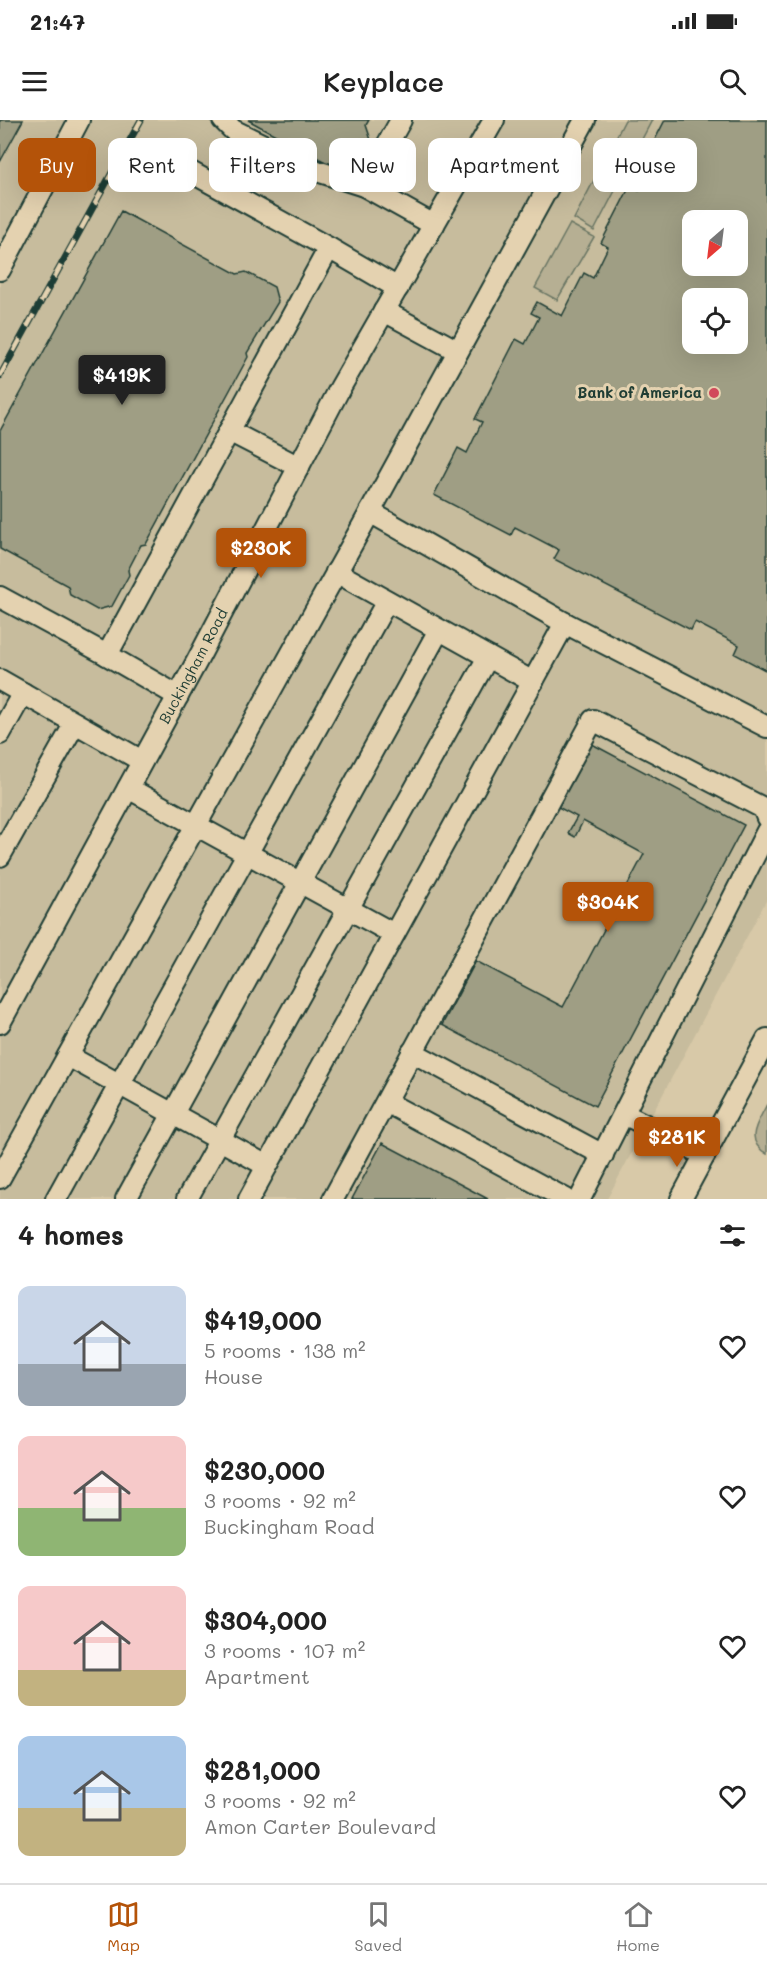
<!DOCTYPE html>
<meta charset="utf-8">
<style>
:root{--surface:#fff;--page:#f2f2f2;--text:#222;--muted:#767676;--line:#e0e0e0;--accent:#b45309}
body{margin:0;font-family:Mali,sans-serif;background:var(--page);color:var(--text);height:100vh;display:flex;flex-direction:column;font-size:22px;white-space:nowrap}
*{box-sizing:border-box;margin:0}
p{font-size:20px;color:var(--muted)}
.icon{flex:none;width:33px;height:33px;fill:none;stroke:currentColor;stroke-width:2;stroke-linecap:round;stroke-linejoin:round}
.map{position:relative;height:1079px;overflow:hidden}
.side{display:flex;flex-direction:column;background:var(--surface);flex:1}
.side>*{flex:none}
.top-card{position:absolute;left:18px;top:18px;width:732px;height:54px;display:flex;gap:12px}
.needle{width:39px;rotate:208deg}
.buttons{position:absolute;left:682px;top:90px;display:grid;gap:12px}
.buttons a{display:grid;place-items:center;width:66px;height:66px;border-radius:12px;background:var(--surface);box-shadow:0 6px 24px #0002;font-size:30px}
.price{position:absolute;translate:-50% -51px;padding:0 14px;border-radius:6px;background:var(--accent);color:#fff;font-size:20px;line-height:39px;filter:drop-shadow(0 2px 3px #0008)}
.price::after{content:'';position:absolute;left:50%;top:36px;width:18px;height:14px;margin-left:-9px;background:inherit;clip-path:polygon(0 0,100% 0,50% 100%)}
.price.on{background:#222;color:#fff}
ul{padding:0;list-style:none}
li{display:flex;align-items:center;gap:18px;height:150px;padding:0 18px}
li span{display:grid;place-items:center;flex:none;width:168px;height:120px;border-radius:12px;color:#555}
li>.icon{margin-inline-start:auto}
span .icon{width:72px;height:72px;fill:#fffc;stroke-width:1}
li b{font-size:26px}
h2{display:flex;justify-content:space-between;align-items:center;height:72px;padding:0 18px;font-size:26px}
.pill{padding:0 21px;border-radius:12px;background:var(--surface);box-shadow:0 6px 24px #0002;font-size:21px;line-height:54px}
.pill.on{background:var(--accent);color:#fff}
.status{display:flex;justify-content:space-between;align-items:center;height:42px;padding:0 30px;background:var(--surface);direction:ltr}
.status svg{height:16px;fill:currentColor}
header{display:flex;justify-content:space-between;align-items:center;height:78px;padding:0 18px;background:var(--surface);font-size:27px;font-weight:600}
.tabs{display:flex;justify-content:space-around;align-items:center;height:84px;border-top:2px solid var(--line);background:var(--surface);font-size:16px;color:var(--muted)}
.tabs a{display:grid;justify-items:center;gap:3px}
.tabs .on{color:var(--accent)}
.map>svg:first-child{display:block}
.built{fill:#c7bc9d;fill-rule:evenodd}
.green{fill:#b6af93;stroke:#6a7664;stroke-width:1.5}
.building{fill:#9f9e84;stroke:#1f3d34;stroke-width:1.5;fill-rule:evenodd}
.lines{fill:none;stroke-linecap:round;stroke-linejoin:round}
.minor-casing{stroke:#1f3d34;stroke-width:24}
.minor{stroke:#e4d2b0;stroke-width:20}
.rail-casing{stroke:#1f3d34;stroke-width:7}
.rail{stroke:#e4d2b0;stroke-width:4.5;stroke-dasharray:14;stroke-linecap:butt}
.poi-dot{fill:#d1495b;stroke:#e4d2b0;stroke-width:2}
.labels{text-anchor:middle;stroke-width:6;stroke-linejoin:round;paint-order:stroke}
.poi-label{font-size:15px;font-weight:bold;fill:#1f3d34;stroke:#e4d2b0;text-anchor:end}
.street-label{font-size:15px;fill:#1f3d34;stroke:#e4d2b0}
</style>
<div class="status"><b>21:47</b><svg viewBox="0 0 49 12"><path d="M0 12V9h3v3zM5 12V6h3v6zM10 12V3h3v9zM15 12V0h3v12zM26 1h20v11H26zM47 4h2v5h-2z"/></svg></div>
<header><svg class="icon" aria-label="menu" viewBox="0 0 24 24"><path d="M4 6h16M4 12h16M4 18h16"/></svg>Keyplace<svg class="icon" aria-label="search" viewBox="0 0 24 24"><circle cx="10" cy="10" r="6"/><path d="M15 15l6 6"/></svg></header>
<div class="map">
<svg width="767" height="1079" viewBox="0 0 767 1079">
<rect width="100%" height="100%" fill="#d8c9a8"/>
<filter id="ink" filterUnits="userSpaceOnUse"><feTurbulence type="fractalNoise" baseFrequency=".0167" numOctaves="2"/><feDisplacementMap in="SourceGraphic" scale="12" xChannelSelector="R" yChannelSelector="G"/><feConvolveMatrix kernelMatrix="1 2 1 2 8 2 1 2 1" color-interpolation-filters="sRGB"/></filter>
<g filter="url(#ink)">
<path class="built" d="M0 0H767V779L607 1079H0ZM693 100H738V146H693ZM693 178H738V224H693Z"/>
<path class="green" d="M625 0H652L594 111 574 99Z
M570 104 594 117 557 180 535 168Z
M767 984V1034C743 1020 758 1003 767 984Z"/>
<path class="building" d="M0 0H23L0 42Z
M248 0H369L366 5 372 23 353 57Z
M665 0H767V551L735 534 739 525 695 502 691 510 554 439 559 430 515 407 511 415 434 375 458 328 467 333 482 302 475 299 516 219 525 224 539 197 531 193 537 182 562 196 584 153 593 158 608 127 601 123 630 66 639 71 645 59 637 55ZM693 100H738V146H693ZM693 178H738V224H693Z
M121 91 237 154 246 152 274 167 278 182 247 233 248 237 146 424 141 425 128 450 129 455 112 486 97 490 70 475 68 466 0 429V311Z
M592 624 744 705 595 986 442 905 476 841 563 887 644 734 583 701 575 717 568 713 577 697 558 687Z
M382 1023 488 1079H352Z"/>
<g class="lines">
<g class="minor-casing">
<g id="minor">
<path d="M223 0 233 10 317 51 364 66"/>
<path d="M401 0 364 66 434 105"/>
<path d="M180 46 329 128"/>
<path d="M0 150 79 0"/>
<path d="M384 191 458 231"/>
<path d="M229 311 299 347"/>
<path d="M336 452 533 562"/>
<path d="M0 477 107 535"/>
<path d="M565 503 767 607"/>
<path d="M0 560 142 641"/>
<path d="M178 576 107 535 329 128 398 168"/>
<path d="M0 614 23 573"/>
<path d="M128 668 394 814"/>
<path d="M0 736 75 603"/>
<path id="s1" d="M0 903 197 541 340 268 494 0"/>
<path d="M412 932 603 1035"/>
<path d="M68 936 267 1046"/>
<path d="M386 982 566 1079"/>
<path d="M624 994 705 1035"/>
<path d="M0 1058 370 392"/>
<path d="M56 1079 387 481"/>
<path d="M126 1079 439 510"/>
<path d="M187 1079 488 537"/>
<path d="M249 1079 565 503 370 392 585 0"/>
<path d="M333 1079 593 600 763 688 767 698"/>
<path d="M580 1079 767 711"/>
<path d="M681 1079 767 919"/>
</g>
</g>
<use href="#minor" class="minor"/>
<g class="rail-casing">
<path id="rail" d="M0 256 141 0"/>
</g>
<use href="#rail" class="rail"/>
</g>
</g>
<circle class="poi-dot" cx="714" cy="273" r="6"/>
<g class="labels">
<g class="poi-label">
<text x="702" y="278">Bank of America</text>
</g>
<g class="street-label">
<text dy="5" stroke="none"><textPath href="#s1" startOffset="406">Buckingham Road</textPath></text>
</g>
</g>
</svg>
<div class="buttons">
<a><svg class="needle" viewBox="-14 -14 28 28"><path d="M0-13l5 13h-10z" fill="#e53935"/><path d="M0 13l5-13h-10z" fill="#767676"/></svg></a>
<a><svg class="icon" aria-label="locate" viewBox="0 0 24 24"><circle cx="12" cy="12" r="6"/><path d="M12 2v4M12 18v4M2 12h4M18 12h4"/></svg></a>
</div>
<b class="price on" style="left:122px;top:286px">$419K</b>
<b class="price" style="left:261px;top:459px">$230K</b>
<b class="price" style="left:608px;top:813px">$304K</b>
<b class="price" style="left:677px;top:1048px">$281K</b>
<div class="top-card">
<a class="pill on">Buy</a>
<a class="pill">Rent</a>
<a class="pill">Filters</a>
<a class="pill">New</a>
<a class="pill">Apartment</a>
<a class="pill">House</a>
</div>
</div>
<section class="side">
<h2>4 homes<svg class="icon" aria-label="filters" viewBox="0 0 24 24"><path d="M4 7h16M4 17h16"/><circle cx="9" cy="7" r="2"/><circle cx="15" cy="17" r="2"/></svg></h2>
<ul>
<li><span style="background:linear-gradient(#c9d6e8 65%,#9aa5b1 0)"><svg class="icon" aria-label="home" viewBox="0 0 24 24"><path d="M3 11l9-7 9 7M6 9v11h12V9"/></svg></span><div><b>$419,000</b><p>5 rooms · 138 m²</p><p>House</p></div><svg class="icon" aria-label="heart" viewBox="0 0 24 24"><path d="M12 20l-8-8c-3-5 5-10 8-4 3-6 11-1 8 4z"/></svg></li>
<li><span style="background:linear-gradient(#f6c9c9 60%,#8fb573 0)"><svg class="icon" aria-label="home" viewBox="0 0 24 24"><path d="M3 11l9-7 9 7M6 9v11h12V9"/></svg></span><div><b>$230,000</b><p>3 rooms · 92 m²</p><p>Buckingham Road</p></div><svg class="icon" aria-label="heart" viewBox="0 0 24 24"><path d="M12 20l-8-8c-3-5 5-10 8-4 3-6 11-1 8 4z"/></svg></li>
<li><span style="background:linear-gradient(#f6c9c9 70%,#c2b280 0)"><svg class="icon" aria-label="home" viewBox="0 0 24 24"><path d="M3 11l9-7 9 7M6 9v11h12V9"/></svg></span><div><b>$304,000</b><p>3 rooms · 107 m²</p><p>Apartment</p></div><svg class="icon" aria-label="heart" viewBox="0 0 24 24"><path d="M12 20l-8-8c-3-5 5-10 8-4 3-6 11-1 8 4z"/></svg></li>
<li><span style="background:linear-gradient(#a9c7e8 60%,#c2b280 0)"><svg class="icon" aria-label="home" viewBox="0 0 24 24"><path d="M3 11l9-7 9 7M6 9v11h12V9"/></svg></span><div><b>$281,000</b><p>3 rooms · 92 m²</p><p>Amon Carter Boulevard</p></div><svg class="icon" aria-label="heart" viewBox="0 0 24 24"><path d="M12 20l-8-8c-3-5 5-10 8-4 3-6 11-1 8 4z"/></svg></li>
</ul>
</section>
<nav class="tabs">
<a class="on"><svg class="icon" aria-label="map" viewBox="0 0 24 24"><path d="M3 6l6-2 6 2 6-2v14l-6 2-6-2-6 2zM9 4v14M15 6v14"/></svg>Map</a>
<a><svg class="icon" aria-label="saved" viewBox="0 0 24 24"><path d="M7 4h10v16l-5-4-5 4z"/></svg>Saved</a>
<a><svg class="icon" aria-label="home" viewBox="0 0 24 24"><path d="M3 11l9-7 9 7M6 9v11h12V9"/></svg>Home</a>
</nav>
